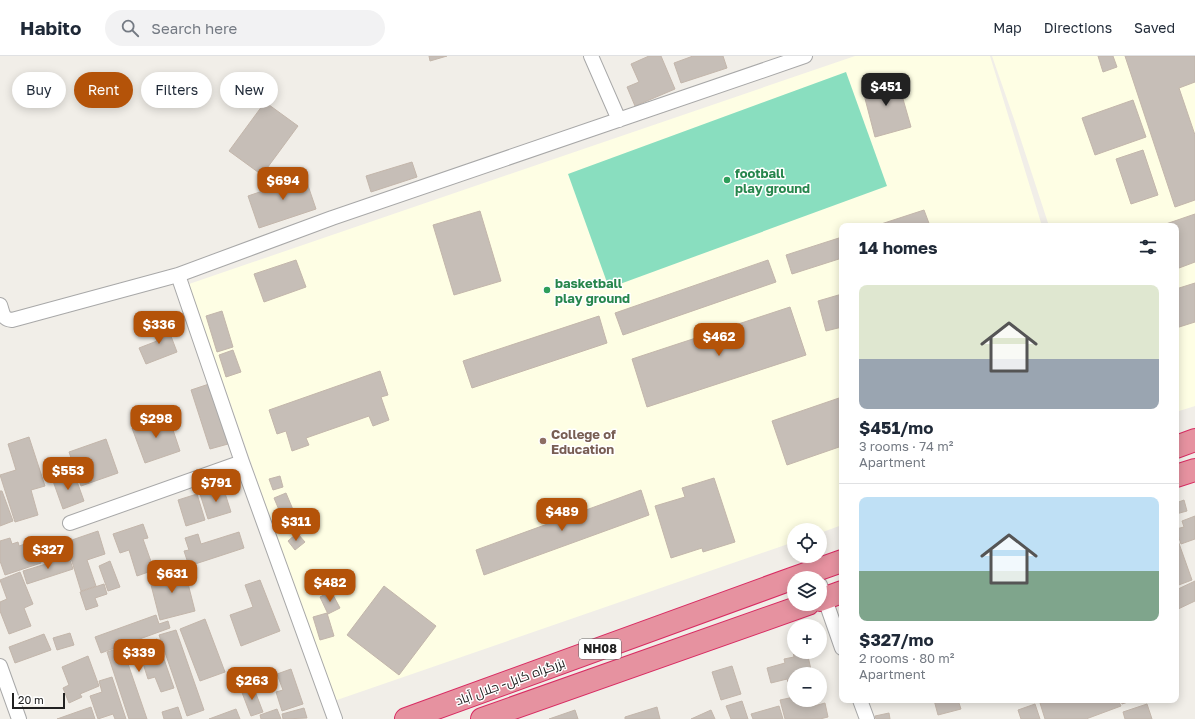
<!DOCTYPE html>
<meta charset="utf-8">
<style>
:root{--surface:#fff;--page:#f2f2f3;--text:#1f2937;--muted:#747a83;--line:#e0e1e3;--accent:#b45309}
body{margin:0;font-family:"Golos Text",Cairo,sans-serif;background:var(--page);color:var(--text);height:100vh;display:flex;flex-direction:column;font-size:15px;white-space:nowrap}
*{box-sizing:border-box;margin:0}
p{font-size:13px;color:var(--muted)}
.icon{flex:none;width:22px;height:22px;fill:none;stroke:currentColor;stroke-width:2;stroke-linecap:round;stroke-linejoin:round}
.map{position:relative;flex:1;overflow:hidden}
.side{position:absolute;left:839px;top:167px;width:340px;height:480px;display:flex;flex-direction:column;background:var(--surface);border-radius:8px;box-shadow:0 2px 10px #0003}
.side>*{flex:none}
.hud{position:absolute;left:12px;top:16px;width:380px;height:36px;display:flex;gap:8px}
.fabs{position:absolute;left:787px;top:467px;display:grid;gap:8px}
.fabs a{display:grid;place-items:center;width:40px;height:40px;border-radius:50%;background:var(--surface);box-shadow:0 2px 10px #0003;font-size:20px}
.scale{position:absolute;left:12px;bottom:10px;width:53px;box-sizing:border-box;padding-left:4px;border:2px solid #212121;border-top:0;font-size:11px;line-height:14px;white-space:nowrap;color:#212121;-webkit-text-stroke:3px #fff;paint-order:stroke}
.price{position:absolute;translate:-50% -34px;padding:0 9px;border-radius:8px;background:var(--accent);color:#fff;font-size:13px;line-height:26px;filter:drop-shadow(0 1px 2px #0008)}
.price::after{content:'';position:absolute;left:50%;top:24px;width:12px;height:9px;margin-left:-6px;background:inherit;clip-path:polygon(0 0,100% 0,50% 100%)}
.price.on{background:#222;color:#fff}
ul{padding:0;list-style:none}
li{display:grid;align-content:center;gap:8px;height:212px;padding:0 20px}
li+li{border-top:1px solid var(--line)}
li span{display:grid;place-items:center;height:124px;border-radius:8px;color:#555}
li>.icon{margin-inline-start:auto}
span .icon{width:72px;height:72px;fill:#fffc;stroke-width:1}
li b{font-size:17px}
h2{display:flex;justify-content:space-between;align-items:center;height:48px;padding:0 20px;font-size:17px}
.pill{padding:0 14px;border-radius:18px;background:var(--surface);box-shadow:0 2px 10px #0003;font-size:14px;line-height:36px}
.pill.on{background:var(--accent);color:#fff}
header{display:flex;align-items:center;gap:24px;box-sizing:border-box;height:56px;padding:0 20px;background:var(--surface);border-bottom:1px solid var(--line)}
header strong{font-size:19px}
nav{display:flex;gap:22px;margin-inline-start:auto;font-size:14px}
.search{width:280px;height:36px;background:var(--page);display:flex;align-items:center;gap:10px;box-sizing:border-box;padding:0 14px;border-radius:22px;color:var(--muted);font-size:15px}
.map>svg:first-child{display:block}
.education{fill:#fefee4}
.pitch{fill:#89debf}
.building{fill:#c6beb7;stroke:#c3b6ab}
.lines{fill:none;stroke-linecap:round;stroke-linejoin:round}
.street-casing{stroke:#a8a8a8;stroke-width:16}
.highway-casing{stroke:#d82c62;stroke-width:24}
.street{stroke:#fff;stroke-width:14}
.highway{stroke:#e692a0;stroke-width:22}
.leisure-dot{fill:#2e9e5b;stroke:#fff;stroke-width:1.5}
.education-dot{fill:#8d6e63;stroke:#fff;stroke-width:1.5}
.labels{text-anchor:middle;stroke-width:3;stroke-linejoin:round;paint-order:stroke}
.shield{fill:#fff;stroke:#646464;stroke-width:1}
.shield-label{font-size:12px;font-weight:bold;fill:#212121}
.leisure-label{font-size:13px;font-weight:bold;fill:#27864d;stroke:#fff;text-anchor:start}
.education-label{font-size:13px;font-weight:bold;fill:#785e54;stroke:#fff;text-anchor:start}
.street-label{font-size:13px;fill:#212121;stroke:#fff}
</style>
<header>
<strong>Habito</strong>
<div class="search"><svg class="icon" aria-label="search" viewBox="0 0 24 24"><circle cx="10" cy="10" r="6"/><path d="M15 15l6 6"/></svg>Search here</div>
<nav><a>Map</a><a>Directions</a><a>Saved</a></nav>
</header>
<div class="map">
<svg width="1195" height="663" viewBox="0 0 1195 663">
<rect width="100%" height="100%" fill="#f1eee8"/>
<path class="education" d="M855 0H990L1042 170H842V469L820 477V474H794V486L334 645 189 228Z
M992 0H1195V350L1176 356V170H1049L1015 66Z"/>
<path class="pitch" d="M846 16 887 130 609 232 568 118Z"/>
<path class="building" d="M429 0H447L430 5Z
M649 0H661L675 33 635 50 627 31 639 26 631 8Z
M693 0H723L727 12 681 27 674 7Z
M1098 0H1113L1117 11 1103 16Z
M1125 0H1195V26L1179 32 1195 79V144L1175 151Z
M897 22 911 71 875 81 862 31Z
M1133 44 1146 81 1095 99 1082 62Z
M265 46 298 70 262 119 229 95Z
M1143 94 1158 139 1131 148 1116 103Z
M412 106 417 121 371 136 366 120Z
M303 115 316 153 259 172 248 140 283 128 281 123Z
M924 154 930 170H875Z
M480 155 501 225 454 239 433 169Z
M1195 158V206L1179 212 1176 203V170H1160Z
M842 181V202L792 218 786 199Z
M296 204 306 231 264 246 254 218Z
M768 204 776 226 623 279 615 257Z
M1195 227V266L1176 272V233Z
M842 238V271L826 275 818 245Z
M790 251 806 299 647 351 632 303Z
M222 255 233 291 217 296 206 260Z
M599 260 607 287 472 332 463 305Z
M166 267 177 296 146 308 139 292 157 285 152 272Z
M233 294 241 316 226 321 219 299Z
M380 315 388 339 381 341 389 364 373 370 369 360 306 382 309 389 292 395 286 375 277 378 269 354Z
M209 328 228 388 210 393 191 334Z
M842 341V390L787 409 772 365Z
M168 359 180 395 145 407 132 372Z
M29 381 45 430 31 434 38 459 15 466 0 419 16 414 8 388Z
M106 383 118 417 81 430 69 396Z
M74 417 84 445 63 453 53 425Z
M280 420 283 431 273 434 269 423Z
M714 422 735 486 703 496 702 492 671 502 655 450 685 441 682 432Z
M223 431 231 456 208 463 200 438Z
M641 434 649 459 484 519 476 494Z
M0 435H2L13 465 0 470Z
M286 437 294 456 282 461 274 442Z
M197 438 205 464 186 470 178 444Z
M1184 444 1187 455 1176 458V447Z
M1195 460V483L1181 488 1176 473 1184 471 1182 465Z
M143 468 148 482 143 483 154 514 137 520 129 494 120 497 113 478Z
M98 475 105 498 87 504 96 530 81 535 66 486Z
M239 476 244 492 189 510 184 495 189 494 185 482 198 478 201 488Z
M297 477 305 486 295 494 288 485Z
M1176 479 1192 524 1176 530Z
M10 482 12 488 18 486 19 490 34 485 41 507 5 519 0 505V485Z
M69 501 73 513 27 528 23 515Z
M110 505 120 531 108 535 99 510Z
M184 512 195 555 160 564 149 521Z
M20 516 33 548 24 552 31 570 9 578 0 555V546L7 543 0 524Z
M260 524 280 575 241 590 230 559 253 551 245 529Z
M1195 525V545L1176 554V534Z
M104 528 107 538 95 542 98 550 86 554 80 536Z
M384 530 436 570 399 619 347 579Z
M331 535 340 552 328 558 320 541Z
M327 557 334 580 320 584 313 561Z
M156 559 159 568 168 565 170 572 101 597 95 581Z
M205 563 225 616 200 625 180 573Z
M176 574 204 654 187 660 159 579Z
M70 577 74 589 57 594 53 582Z
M44 578 51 594 15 607 9 591Z
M157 583 174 632 161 636 155 621 148 623 141 601 127 605 147 663H129L107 596 141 585 142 588Z
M794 590V596H807L812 618H794V625L788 626 787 623 771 627 767 612 785 607 784 603 794 601 792 591Z
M88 600 99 630 80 638 82 641 69 647 63 632 69 629 62 611Z
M732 610 741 638 721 644 712 616Z
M291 613 303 648 282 655 276 636 283 634 277 618Z
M112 621 126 663H115L113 658 98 663 90 640 102 636 99 625Z
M253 630 263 656 251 660 241 634Z
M794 641V644H813L814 650 825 647 828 661 820 663H785L780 644Z
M934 644H958L961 653 938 659Z
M1048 644H1118L1121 650 1086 663H1045L1040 647Z
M1121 644H1134L1122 648Z
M742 645 748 663H731L726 650Z
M1035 648 1040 663H1021L1018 654Z
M1147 648 1152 663H1125L1123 656Z
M779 650 783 663H753L751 658Z
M91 651 95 663H57Z
M178 651 182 663H164L162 656Z
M657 651 660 663H625V661Z
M304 652 307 662 283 663 282 658Z
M236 653 240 663H209Z
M277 653 281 663H261L260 659Z
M575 654 578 663H549Z
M711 654 715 663H691Z
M889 657 890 663H876L875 660Z"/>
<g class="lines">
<g class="street-casing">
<path id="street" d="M591 0 619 64
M178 219 242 406 335 663
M0 249C3 257 2 263 12 264L178 219 332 162 805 0
M70 467 242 406
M820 529 842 592
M0 610 19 663
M860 644 867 663"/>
</g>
<g class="highway-casing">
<path id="highway" d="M1176 391 1195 384
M1176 420 1195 414
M794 522 842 505
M820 544 842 536
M406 663 794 522
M482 663 808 548"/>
</g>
<use href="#street" class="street"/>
<use href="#highway" class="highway"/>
</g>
<g class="leisure-dot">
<circle cx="727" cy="124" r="4"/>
<circle cx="547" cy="234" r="4"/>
</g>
<circle class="education-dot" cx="543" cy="385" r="4"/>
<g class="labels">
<rect class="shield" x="579" y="583" width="42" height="20" rx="3"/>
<g class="shield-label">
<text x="600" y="597">NH08</text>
</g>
<g class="leisure-label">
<text x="735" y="122">football<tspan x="735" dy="15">play ground</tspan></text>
<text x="555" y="232">basketball<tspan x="555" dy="15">play ground</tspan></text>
</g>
<g class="education-label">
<text x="551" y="383">College of<tspan x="551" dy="15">Education</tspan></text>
</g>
<g class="street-label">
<text transform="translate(510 625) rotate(-20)" y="5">بزرگراه کابل- جلال آباد</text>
</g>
</g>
</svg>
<div class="fabs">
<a><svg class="icon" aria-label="locate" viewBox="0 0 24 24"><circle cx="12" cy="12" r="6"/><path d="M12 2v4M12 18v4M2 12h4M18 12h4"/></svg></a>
<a><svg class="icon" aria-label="layers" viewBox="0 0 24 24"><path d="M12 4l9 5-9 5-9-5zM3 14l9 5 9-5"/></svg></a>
<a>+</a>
<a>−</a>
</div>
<div class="scale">20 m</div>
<b class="price on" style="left:886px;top:51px">$451</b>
<b class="price" style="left:283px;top:145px">$694</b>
<b class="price" style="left:159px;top:289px">$336</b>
<b class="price" style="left:719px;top:301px">$462</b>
<b class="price" style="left:156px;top:383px">$298</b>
<b class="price" style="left:68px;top:435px">$553</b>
<b class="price" style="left:216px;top:447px">$791</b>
<b class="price" style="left:562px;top:476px">$489</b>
<b class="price" style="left:296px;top:486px">$311</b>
<b class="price" style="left:48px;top:514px">$327</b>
<b class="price" style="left:172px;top:538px">$631</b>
<b class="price" style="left:330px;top:547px">$482</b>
<b class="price" style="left:139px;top:617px">$339</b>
<b class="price" style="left:252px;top:645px">$263</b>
<div class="hud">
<a class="pill">Buy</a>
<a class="pill on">Rent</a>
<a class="pill">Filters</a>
<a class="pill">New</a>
</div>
<section class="side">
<h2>14 homes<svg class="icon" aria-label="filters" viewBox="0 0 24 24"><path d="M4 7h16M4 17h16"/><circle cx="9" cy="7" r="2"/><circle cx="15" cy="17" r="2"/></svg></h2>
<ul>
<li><span style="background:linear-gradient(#dfe7d0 60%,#9aa5b1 0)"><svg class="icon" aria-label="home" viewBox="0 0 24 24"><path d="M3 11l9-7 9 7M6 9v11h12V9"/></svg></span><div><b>$451/mo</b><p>3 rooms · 74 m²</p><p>Apartment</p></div></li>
<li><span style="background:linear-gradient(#bfe0f5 60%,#7fa58c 0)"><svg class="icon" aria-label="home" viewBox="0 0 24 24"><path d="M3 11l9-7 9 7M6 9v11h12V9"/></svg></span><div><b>$327/mo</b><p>2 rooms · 80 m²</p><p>Apartment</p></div></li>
</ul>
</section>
</div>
